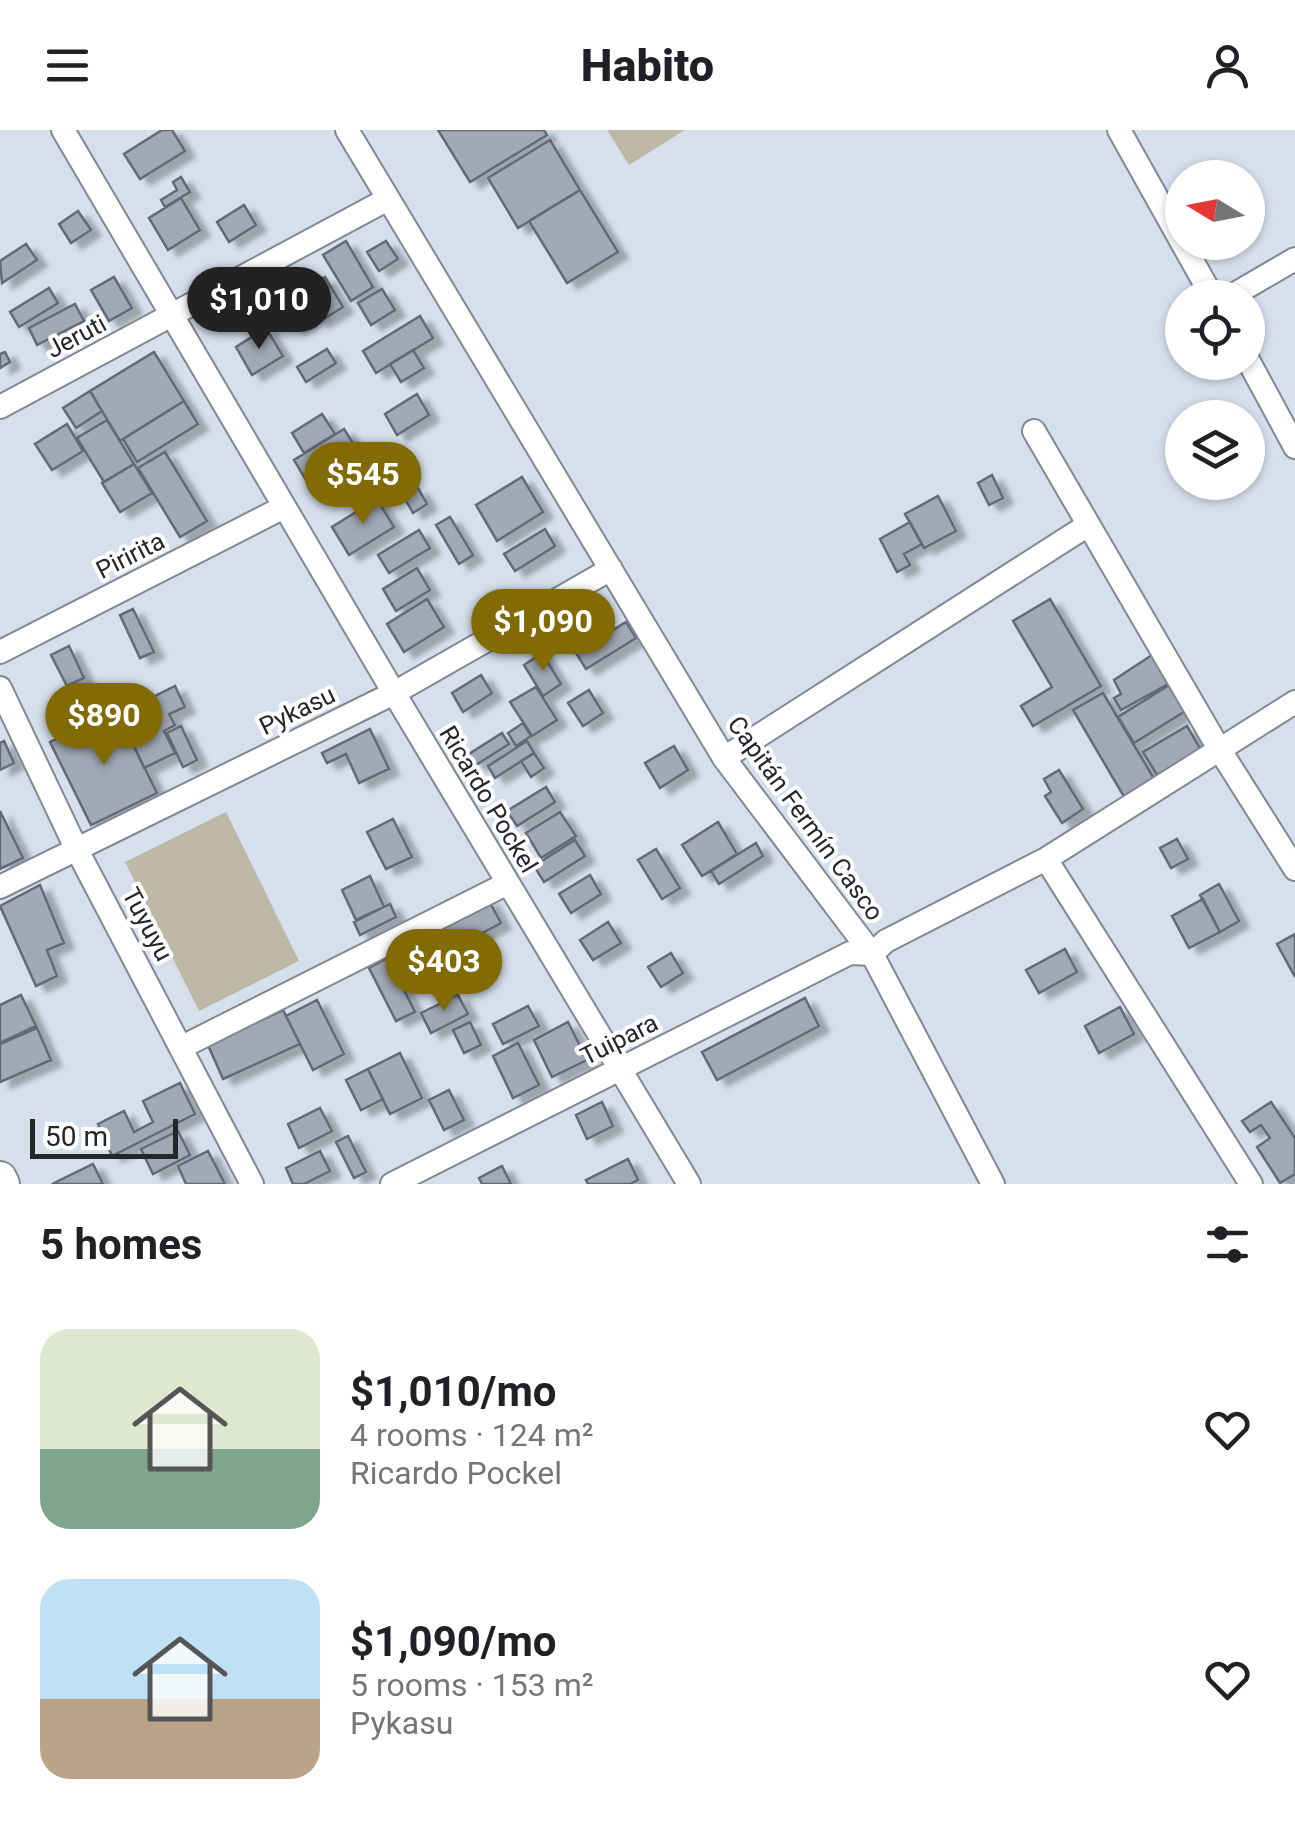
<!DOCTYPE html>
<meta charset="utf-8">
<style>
:root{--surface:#fff;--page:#f6f6f6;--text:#202124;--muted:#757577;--accent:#826b05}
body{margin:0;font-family:Roboto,sans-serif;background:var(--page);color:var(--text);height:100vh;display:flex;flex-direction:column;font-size:38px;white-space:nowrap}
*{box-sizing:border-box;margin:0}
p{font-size:32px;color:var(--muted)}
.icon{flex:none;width:55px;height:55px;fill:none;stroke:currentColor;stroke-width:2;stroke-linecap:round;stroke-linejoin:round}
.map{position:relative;height:1054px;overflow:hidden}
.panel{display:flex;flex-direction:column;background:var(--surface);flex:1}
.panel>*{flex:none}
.needle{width:65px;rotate:280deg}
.controls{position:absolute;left:1165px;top:30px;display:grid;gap:20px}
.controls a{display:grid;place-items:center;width:100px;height:100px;border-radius:50%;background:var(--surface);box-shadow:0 2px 8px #0004;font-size:50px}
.scale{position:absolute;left:30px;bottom:25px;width:148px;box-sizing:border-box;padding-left:10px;border:5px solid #23272c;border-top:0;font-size:28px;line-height:35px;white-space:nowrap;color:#23272c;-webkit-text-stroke:8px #fff;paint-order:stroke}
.price{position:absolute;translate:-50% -85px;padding:0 22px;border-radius:35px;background:var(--accent);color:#fff;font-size:32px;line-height:65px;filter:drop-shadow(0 2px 5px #0008)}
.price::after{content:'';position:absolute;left:50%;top:60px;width:30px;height:22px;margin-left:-15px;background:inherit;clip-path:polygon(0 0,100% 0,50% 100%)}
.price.current{background:#222;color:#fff}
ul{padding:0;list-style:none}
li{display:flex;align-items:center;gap:30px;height:250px;padding:0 40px}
li span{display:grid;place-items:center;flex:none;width:280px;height:200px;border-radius:30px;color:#555}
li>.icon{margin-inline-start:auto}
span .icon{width:120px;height:120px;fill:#fffc;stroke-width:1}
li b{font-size:42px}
h2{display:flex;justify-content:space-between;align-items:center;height:120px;padding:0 40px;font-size:42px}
header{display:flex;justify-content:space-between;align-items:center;height:130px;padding:0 40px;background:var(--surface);font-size:45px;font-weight:800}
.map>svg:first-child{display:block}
.green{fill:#beb9a7}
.building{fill:#a0a9b5;stroke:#636b77;stroke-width:2.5;filter:url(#shadow)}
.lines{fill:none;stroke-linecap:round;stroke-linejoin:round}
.street-casing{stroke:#7f8894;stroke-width:26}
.secondary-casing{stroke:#7f8894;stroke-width:36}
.street{stroke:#fff;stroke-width:22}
.secondary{stroke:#fff;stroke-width:32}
.labels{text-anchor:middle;stroke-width:8;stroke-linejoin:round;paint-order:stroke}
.street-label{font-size:25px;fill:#23272c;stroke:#fff}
</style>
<header><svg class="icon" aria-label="menu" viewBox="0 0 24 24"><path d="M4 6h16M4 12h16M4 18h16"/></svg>Habito<svg class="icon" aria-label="person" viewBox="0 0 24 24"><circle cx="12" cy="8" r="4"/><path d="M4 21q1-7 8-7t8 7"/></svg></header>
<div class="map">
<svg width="1295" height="1054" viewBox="0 0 1295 1054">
<defs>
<filter id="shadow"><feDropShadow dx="10" dy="6" stdDeviation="2.5" flood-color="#0004"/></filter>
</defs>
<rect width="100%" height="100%" fill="#d6e0ed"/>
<path class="green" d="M607 0H685L629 35Z
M226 682 299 831 199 881 125 732Z"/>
<path class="building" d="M162 0H172L185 21 140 49 124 24Z
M438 0H544L547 5 470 52Z
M550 10 580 60 518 98 488 48Z
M181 47 190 62 165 77 161 70 177 60 173 52Z
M580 60 618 122 567 153 529 91Z
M181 68 200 100 168 120 149 88Z
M244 75 256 95 229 112 217 92Z
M78 81 91 100 71 113 59 94Z
M346 111 373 157 351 171 323 125Z
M386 111 398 129 379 141 367 122Z
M26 114 37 130 2 153 0 131Z
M114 147 132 178 109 191 91 160Z
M325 147 343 177 319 192 300 162Z
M292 155 312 187 294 198 274 166Z
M49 158 58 173 19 197 10 182Z
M382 159 395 180 371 195 358 173Z
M75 174 84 191 37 215 29 198Z
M420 186 433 208 376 243 363 221Z
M266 198 283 226 252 245 236 217Z
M327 219 336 233 306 252 297 237Z
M413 220 424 238 401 252 390 234Z
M5 222 10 232 0 238V224Z
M154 222 184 271 120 311 90 261Z
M90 261 102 281 76 298 63 278Z
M417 264 429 285 397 305 385 284Z
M184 271 198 294 137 332 123 309Z
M322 284 335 304 304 323 292 303Z
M107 290 134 334 104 352 77 308Z
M67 294 83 321 52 340 35 314Z
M344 299 361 326 310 357 294 330Z
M165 322 207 391 180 407 138 338Z
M134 334 152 363 120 382 102 353Z
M992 345 1003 368 989 375 978 353Z
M522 347 543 382 497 411 476 375Z
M418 358 427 374 413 383 404 367Z
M938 366 956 401 924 418 905 384Z
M377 369 394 397 349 425 332 397Z
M450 387 473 425 459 434 436 395Z
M910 392 922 414 904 424 910 435 897 442 880 409Z
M545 399 555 416 515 441 504 424Z
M419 400 430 418 389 443 378 425Z
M417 438 430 460 396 481 383 459Z
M427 469 444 497 404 522 387 494Z
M1050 469 1101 556 1033 596 1021 576 1052 557 1013 491Z
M133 479 154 522 140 528 120 485Z
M626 492 636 508 586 539 576 523Z
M591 494 600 508 581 520 572 506Z
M69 516 84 548 67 556 51 525Z
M542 523 561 554 543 566 524 535Z
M1152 525 1168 554 1121 580 1114 568 1121 564 1114 550Z
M481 545 492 563 463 582 452 563Z
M1171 554 1187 580 1134 613 1118 587Z
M175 556 185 577 169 584 175 595 164 601 175 623 144 638 129 605 145 597 139 585 123 593 111 568 132 558 139 574Z
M536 557 557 590 532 606 510 572Z
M589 560 603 583 583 596 568 573Z
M1103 563 1156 652 1126 670 1073 580Z
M116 580 157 663 91 695 50 612Z
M523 593 531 606 516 616 508 603Z
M181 596 197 630 183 637 167 603Z
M1187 596 1201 620 1157 645 1143 622Z
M370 599 389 639 359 653 346 624 327 633 322 623Z
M502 603 509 614 476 635 469 624Z
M4 611 14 633 0 640V613Z
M527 611 534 623 495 648 488 636Z
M674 616 688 640 660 658 645 633Z
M534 623 544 638 531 647 521 631Z
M1059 640 1083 679 1062 693 1045 666 1051 662 1044 649Z
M546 657 555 672 517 696 507 681Z
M0 681 23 728 0 739Z
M560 682 576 706 541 728 526 703Z
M393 689 412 727 386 739 367 702Z
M718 692 737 724 702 746 682 715Z
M1177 709 1188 729 1171 738 1160 718Z
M575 710 585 726 544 752 534 736Z
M756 713 763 726 719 754 711 741Z
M656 719 680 758 662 769 638 730Z
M590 745 601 764 571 783 559 764Z
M370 746 384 777 356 790 342 760Z
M1219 754 1239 791 1220 802 1200 765Z
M40 755 64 813 47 820 57 846 36 856 0 776Z
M488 769 501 793 449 821 436 797Z
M1203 769 1220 802 1189 818 1172 786Z
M390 774 396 787 360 805 354 792Z
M608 792 621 813 593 830 580 810Z
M1295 804V847L1277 814Z
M1065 819 1077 842 1039 863 1026 840Z
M671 823 683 843 661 857 648 837Z
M388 828 415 882 396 891 369 838Z
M21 865 36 896 0 913V875Z
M458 865 468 884 431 903 421 883Z
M805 868 819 896 717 950 702 922Z
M317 870 344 924 313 940 286 886Z
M528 876 539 896 503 914 493 894Z
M1120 877 1134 904 1099 923 1085 896Z
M283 880 300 914 223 949 208 915Z
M470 892 481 915 464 923 453 900Z
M568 892 587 930 552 947 534 910Z
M37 898 51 930 0 952V914Z
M518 913 539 955 513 968 493 926Z
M400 923 422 968 390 984 368 939Z
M368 939 383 969 361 980 346 950Z
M180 953 195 984 112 1026 98 994 124 981 134 1002 153 992 143 971Z
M449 960 464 990 444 1000 429 970Z
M602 972 613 996 587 1009 576 985Z
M1271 972 1295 1008V1044L1280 1053 1257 1017 1270 1008 1261 995 1250 1002 1242 991Z
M320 978 332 1001 299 1018 288 994Z
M178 1001 190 1025 153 1044 141 1019Z
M348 1006 366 1042 354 1048 336 1012Z
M208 1021 225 1054H186L178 1036Z
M320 1021 330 1041 304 1054H293L286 1038Z
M628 1029 638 1050 630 1054H588L586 1050Z
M93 1034 103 1054H52Z
M502 1036 511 1054H482L479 1048Z"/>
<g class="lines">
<g class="street-casing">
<path id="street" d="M63 0 394 563 689 1054
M347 0 724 628 872 824 993 1054
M1119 0 1213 168
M1228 168 1295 129
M1248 230 1295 317
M0 277 388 69
M1034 301 1218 617 1295 739
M0 522 284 377
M0 558 76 718 252 1054
M724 628 1088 395
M1046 729 1251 1054
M0 757 394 563 611 439
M182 917 508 753
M392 1054 850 823 872 824 886 811 1046 729 1295 572"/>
</g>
<g class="secondary-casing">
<path id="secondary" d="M0 1048 3 1054"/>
</g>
<use href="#street" class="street"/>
<use href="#secondary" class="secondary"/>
</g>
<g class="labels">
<g class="street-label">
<text transform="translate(76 206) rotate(-28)" y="9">Jeruti</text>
<text transform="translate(130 425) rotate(-27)" y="9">Piririta</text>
<text transform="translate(297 580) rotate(-26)" y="9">Pykasu</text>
<text transform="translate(489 669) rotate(59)" y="9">Ricardo Pockel</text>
<text transform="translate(806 688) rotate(54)" y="9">Capitán Fermín Casco</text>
<text transform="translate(148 794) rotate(62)" y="9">Tuyuyu</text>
<text transform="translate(619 909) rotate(-27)" y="9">Tuipara</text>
</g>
</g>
</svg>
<div class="controls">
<a><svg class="needle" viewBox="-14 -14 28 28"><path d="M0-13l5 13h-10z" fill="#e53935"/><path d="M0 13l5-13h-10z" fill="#757577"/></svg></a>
<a><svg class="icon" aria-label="locate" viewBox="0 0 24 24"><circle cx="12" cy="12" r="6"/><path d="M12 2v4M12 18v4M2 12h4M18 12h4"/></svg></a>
<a><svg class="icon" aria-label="layers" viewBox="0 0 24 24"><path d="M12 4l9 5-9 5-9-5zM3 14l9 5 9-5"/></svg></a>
</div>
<div class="scale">50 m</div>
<b class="price current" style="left:259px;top:222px">$1,010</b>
<b class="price" style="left:363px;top:397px">$545</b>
<b class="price" style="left:543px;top:544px">$1,090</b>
<b class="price" style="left:104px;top:638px">$890</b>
<b class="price" style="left:444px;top:884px">$403</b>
</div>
<section class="panel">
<h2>5 homes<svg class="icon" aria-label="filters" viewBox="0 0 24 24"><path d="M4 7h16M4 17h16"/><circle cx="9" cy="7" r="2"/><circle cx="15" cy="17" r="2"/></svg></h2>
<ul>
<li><span style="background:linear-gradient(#dfe7d0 60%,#7fa58c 0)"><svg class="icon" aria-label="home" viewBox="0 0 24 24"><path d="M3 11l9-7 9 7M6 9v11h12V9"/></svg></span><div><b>$1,010/mo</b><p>4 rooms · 124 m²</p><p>Ricardo Pockel</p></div><svg class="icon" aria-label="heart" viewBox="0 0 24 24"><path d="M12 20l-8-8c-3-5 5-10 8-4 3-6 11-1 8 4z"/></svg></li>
<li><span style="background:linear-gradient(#bfe0f5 60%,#b9a48a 0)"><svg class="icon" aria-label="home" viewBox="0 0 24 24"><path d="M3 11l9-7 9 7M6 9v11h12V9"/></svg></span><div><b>$1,090/mo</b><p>5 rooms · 153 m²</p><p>Pykasu</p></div><svg class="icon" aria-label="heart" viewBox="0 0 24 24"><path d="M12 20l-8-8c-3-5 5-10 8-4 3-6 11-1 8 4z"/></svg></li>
</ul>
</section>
